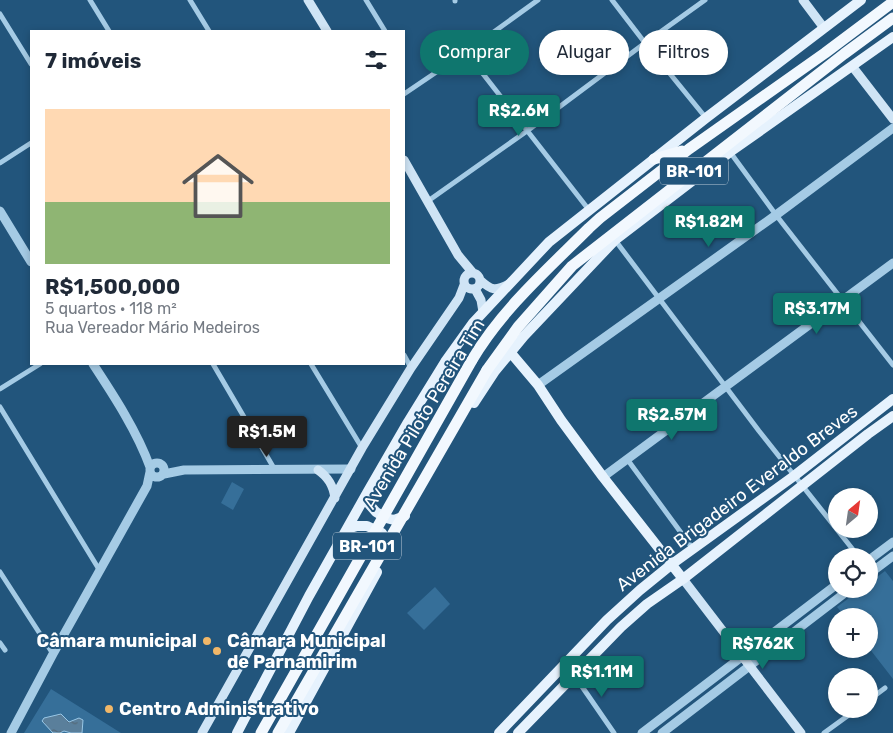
<!DOCTYPE html>
<html lang="pt">
<meta charset="utf-8">
<style>
:root{--surface:#fff;--page:#f2f2f3;--text:#1f2937;--muted:#747a83;--accent:#0f766e}
body{margin:0;font-family:Rubik,sans-serif;background:var(--page);color:var(--text);height:100vh;display:flex;flex-direction:column;font-size:19px;white-space:nowrap}
*{box-sizing:border-box;margin:0}
p{font-size:16px;color:var(--muted)}
.icon{flex:none;width:28px;height:28px;fill:none;stroke:currentColor;stroke-width:2;stroke-linecap:round;stroke-linejoin:round}
.map{position:relative;flex:1;overflow:hidden}
.drawer{position:absolute;left:30px;top:30px;width:375px;height:335px;display:flex;flex-direction:column;background:var(--surface);border-radius:0px;box-shadow:0 2px 8px #0003}
.drawer>*{flex:none}
.guide{position:absolute;left:420px;top:30px;width:398px;height:45px;display:flex;gap:10px}
.needle{width:32px;rotate:29deg}
.controls{position:absolute;left:828px;top:488px;display:grid;gap:10px}
.controls a{display:grid;place-items:center;width:50px;height:50px;border-radius:50%;background:var(--surface);box-shadow:0 2px 8px #0003;font-size:25px}
.price{position:absolute;translate:-50% -42px;padding:0 11px;border-radius:5px;background:var(--accent);color:#fff;font-size:16px;line-height:32px;filter:drop-shadow(0 1px 2px #0008)}
.price::after{content:'';position:absolute;left:50%;top:30px;width:15px;height:11px;margin-left:-8px;background:inherit;clip-path:polygon(0 0,100% 0,50% 100%)}
.price.selected{background:#222;color:#fff}
ul{padding:0;list-style:none}
li{display:grid;align-content:center;gap:10px;height:265px;padding:0 15px}
li span{display:grid;place-items:center;height:155px;border-radius:0px;color:#555}
li>.icon{margin-inline-start:auto}
span .icon{width:90px;height:90px;fill:#fffc;stroke-width:1}
li b{font-size:21px}
h2{display:flex;justify-content:space-between;align-items:center;height:60px;padding:0 15px;font-size:21px}
.pill{padding:0 18px;border-radius:22px;background:var(--surface);box-shadow:0 2px 8px #0003;font-size:18px;line-height:45px}
.pill.selected{background:var(--accent);color:#fff}
.map>svg:first-child{display:block}
.park{fill:#366f99}
.water{fill:url(#water-ripples);stroke:#99c7e6}
.lines{fill:none;stroke-linecap:round;stroke-linejoin:round}
.minor{stroke:#a5cbe5;stroke-width:5}
.tertiary{stroke:#a5cbe5;stroke-width:9}
.secondary{stroke:#cfe4f5;stroke-width:9}
.primary{stroke:#e6f2fd;stroke-width:10}
.trunk{stroke:#f2f8fe;stroke-width:11}
.trunk-bridge{stroke:#f2f8fe;stroke-width:11}
.poi-dot{fill:#f1b768;stroke:#22557c;stroke-width:2}
.labels{text-anchor:middle;stroke-width:4;stroke-linejoin:round;paint-order:stroke}
.shield{fill:#22557c;stroke:#bdccd8;stroke-width:1}
.shield-label{font-size:16px;font-weight:bold;fill:#fff}
.street-label{font-size:18px;fill:#fff;stroke:#22557c}
.poi-label{font-size:18px;font-weight:bold;fill:#fff;stroke:#22557c;text-anchor:start}
</style>
<div class="map">
<svg width="893" height="733" viewBox="0 0 893 733">
<defs>
<pattern id="water-ripples" width="26" height="14" patternUnits="userSpaceOnUse" patternTransform="scale(1.25)"><rect width="26" height="14" fill="#5a7f9b"/><path d="M2 4q2-2 4 0t4 0M15 11q2-2 4 0t4 0" fill="none" stroke="#546877"/></pattern>
</defs>
<rect width="100%" height="100%" fill="#22557c"/>
<path class="park" d="M232 482 244 489 233 510 221 503Z
M885 571 893 581V679L869 648V616H845L837 607 861 589H869V583Z
M435 587 450 604 424 630 407 613Z
M51 689 121 733H24Z"/>
<path class="water" d="M61 714 69 722 79 718 83 720 82 733H71L64 731 60 733H53L42 721 44 718Z"/>
<g class="lines">
<path class="minor" d="M90 0 109 31
M190 0 209 31
M366 0 385 31
M455 0V1
M612 0 645 43 706 118
M0 14 31 64
M454 34 466 52 589 210
M404 94 466 52 538 0
M730 152 776 215 893 365
M0 163 31 143
M428 201 527 131 645 43 705 0
M615 240 759 431 858 556
M404 355 411 368
M213 364 275 470
M311 364 362 448
M0 389 40 364
M0 407 100 571
M627 459 693 549
M0 572 53 654
M0 643 5 650
M574 675 614 733
M869 700 885 688
M824 733 857 709"/>
<path class="tertiary" d="M0 211 31 262
M93 364C114 396 137 431 150 467
M538 385 776 215 893 128
M150 470a7 7 0 1 1 14 0a7 7 0 1 1-14 0Z
M164 474 184 470 351 469
M603 477 893 263
M869 560 893 542
M869 574 893 556
M11 733 53 654 147 486 150 472
M642 733 836 585
M662 733 850 589"/>
<path class="secondary" d="M308 0 327 31
M803 0 824 28
M852 66 893 119
M404 160 458 255 473 273
M464 281a8 8 0 1 1 16 0a8 8 0 1 1-16 0Z
M480 280C492 291 495 291 509 284
M475 289 481 300 483 312
M318 470C328 477 333 485 335 498
M683 579 801 733
M202 733 362 448 411 368 459 298 464 285"/>
<path class="primary" d="M510 352 538 385 561 420 603 477 683 579
M474 403 495 371 524 336 615 240 730 152 893 37
M367 493 369 504 376 512 386 518 394 520 405 516
M347 529 357 526H367L382 533 390 548
M237 733 309 596 367 493 408 422 445 362 473 323 549 242 706 118 861 0
M289 733 377 572
M499 733 607 620 640 590 672 564 794 476 893 399
M518 733 621 627 647 604 683 579 868 434 893 416"/>
<path class="trunk" d="M654 159 682 151
M472 360C502 309 548 269 589 228L600 218 689 149 825 53 893 2
M487 370 518 327 572 266 844 54 893 18"/>
<path class="trunk-bridge" d="M261 733 472 360
M278 733 487 370"/>
</g>
<g class="poi-dot">
<circle cx="207" cy="641" r="5"/>
<circle cx="217" cy="651" r="5"/>
<circle cx="109" cy="709" r="5"/>
</g>
<g class="labels">
<g class="shield">
<rect x="660" y="157.5" width="68" height="27" rx="4"/>
<rect x="333" y="532.5" width="68" height="27" rx="4"/>
</g>
<g class="shield-label">
<text x="694" y="177">BR-101</text>
<text x="367" y="552">BR-101</text>
</g>
<g class="street-label">
<text transform="translate(424 414) rotate(-59)" y="6">Avenida Piloto Pereira Tim</text>
<text transform="translate(737 498) rotate(-37)" y="6">Avenida Brigadeiro Everaldo Breves</text>
</g>
<g class="poi-label">
<text x="197" y="647" text-anchor="end">Câmara municipal</text>
<text x="227" y="647">Câmara Municipal<tspan x="227" dy="21">de Parnamirim</tspan></text>
<text x="119" y="715">Centro Administrativo</text>
</g>
</g>
</svg>
<div class="controls">
<a><svg class="needle" viewBox="-14 -14 28 28"><path d="M0-13l5 13h-10z" fill="#e53935"/><path d="M0 13l5-13h-10z" fill="#747a83"/></svg></a>
<a><svg class="icon" aria-label="locate" viewBox="0 0 24 24"><circle cx="12" cy="12" r="6"/><path d="M12 2v4M12 18v4M2 12h4M18 12h4"/></svg></a>
<a>+</a>
<a>−</a>
</div>
<b class="price" style="left:519px;top:137px">R$2.6M</b>
<b class="price" style="left:709px;top:248px">R$1.82M</b>
<b class="price" style="left:817px;top:335px">R$3.17M</b>
<b class="price" style="left:672px;top:441px">R$2.57M</b>
<b class="price selected" style="left:267px;top:458px">R$1.5M</b>
<b class="price" style="left:763px;top:670px">R$762K</b>
<b class="price" style="left:602px;top:698px">R$1.11M</b>
<div class="guide">
<a class="pill selected">Comprar</a>
<a class="pill">Alugar</a>
<a class="pill">Filtros</a>
</div>
<section class="drawer">
<h2>7 imóveis<svg class="icon" aria-label="filters" viewBox="0 0 24 24"><path d="M4 7h16M4 17h16"/><circle cx="9" cy="7" r="2"/><circle cx="15" cy="17" r="2"/></svg></h2>
<ul>
<li><span style="background:linear-gradient(#ffd9b3 60%,#8fb573 0)"><svg class="icon" aria-label="home" viewBox="0 0 24 24"><path d="M3 11l9-7 9 7M6 9v11h12V9"/></svg></span><div><b>R$1,500,000</b><p>5 quartos · 118 m²</p><p>Rua Vereador Mário Medeiros</p></div></li>
</ul>
</section>
</div>
